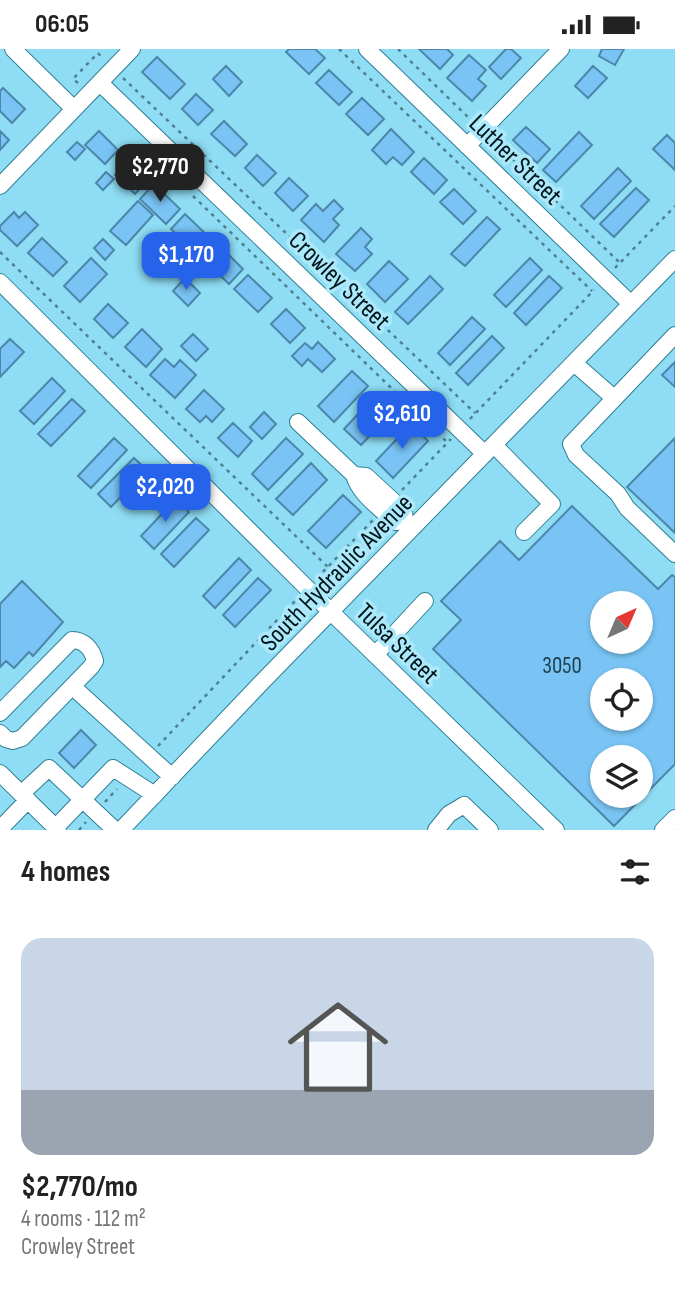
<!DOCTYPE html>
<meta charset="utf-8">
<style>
:root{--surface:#fff;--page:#f2f2f2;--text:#222;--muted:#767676;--line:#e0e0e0;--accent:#2563eb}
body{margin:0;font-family:"Sofia Sans Condensed",sans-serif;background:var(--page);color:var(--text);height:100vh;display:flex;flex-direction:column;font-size:26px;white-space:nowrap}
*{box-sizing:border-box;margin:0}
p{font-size:23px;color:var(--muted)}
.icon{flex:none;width:38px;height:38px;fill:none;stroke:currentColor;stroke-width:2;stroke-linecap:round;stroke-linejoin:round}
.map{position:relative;height:781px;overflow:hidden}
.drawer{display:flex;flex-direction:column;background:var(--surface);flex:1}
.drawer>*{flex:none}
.needle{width:46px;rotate:44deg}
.fabs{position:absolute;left:590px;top:542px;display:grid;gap:14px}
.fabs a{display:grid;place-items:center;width:63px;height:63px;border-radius:50%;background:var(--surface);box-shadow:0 2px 5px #0004;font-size:35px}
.price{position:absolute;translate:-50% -60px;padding:0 16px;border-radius:14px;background:var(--accent);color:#fff;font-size:23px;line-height:46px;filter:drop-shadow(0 2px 4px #0008)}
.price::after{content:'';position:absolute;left:50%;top:42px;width:21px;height:16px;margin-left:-10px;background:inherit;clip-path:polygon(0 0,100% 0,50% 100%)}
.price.active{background:#222;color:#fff}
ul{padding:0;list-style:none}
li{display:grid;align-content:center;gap:14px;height:371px;padding:0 21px}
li+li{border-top:2px solid var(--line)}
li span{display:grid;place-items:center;height:217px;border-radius:21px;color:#555}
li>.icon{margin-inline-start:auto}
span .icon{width:126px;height:126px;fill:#fffc;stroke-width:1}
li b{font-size:30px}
h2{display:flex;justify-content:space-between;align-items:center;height:84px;padding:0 21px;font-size:30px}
.status{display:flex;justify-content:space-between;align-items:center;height:49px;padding:0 35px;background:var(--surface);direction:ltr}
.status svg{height:19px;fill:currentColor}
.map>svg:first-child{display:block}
.building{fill:#79c4f4;stroke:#4c87ab;stroke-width:2;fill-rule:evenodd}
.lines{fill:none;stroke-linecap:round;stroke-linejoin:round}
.minor-casing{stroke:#2e7f94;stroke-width:18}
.path{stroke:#4e8190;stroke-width:2.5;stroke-dasharray:3.5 5;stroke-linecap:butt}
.minor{stroke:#fff;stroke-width:16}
.labels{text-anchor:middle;stroke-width:7;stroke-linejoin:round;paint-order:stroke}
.number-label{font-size:23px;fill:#1e3f50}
.street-label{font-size:26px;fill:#001319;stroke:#abe8fa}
</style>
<div class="status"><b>06:05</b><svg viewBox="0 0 49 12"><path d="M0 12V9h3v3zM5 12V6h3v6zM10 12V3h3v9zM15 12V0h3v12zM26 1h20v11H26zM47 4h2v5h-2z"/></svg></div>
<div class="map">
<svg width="675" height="781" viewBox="0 0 675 781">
<rect width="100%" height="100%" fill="#8fddf4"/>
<path class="building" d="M289 0H315L325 9 309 25 286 3Z
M419 0H447L453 6 440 20Z
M506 0H511L521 9 501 30 489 18Z
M602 0H624L615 16 599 7Z
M469 6 486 21 478 30 486 37 472 52 447 29Z
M157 8 185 35 170 50 142 23Z
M226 17 242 33 229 47 213 30Z
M593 17 607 29 588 49 575 37Z
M329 21 352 43 339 56 316 34Z
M3 39 25 60 12 74 0 62V42Z
M196 45 213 61 198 76 182 60Z
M362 49 384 70 368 86 346 65Z
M224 72 247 95 235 107 211 85Z
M526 78 550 100 537 114 513 91Z
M391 80 414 103 402 116 393 108 386 115 372 101Z
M0 82 9 91 0 101Z
M99 82 118 101 105 115 85 96Z
M579 83 592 96 556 133 543 121Z
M667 86 675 94V121L653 100Z
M77 93 85 100 75 111 67 103Z
M257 106 276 124 263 137 245 119Z
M424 109 447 131 434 145 411 123Z
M129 111 149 130 135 145 115 126Z
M618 119 631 132 594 170 581 157Z
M106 123 114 130 103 141 96 134Z
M289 129 308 147 293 162 275 144Z
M154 135 180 160 166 175 140 150Z
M636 139 649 151 614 188 600 175Z
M454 140 476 162 463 175 440 153Z
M334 151 343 160 333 170 339 176 324 193 301 171 316 155 323 162Z
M138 152 153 166 126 196 110 182Z
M14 163 19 169 25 163 38 176 17 197 0 181V177Z
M185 165 211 190 197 205 171 180Z
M487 168 500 180 465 217 451 205Z
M361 179 372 190 365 198 372 205 355 222 336 205Z
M42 189 67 213 53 227 28 204Z
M103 190 114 201 105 211 94 199Z
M223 200 243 220 229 235 208 215Z
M91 209 107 225 80 253 64 237Z
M530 209 542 221 506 258 494 246Z
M389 212 408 230 385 253 367 235Z
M248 226 272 249 258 263 234 240Z
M430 227 443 240 408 275 395 263Z
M549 227 562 239 526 276 514 264Z
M185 229 200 244 188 257 173 242Z
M108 255 128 274 113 289 94 270Z
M286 260 305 279 290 294 271 275Z
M472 268 485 280 450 316 438 304Z
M142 280 162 300 146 318 125 298Z
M193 285 208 300 196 312 181 297Z
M492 287 504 299 468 336 456 324Z
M10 290 24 303 0 328V300Z
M318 293 335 310 322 323 308 310 302 317 292 307 305 294 312 300Z
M165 310 174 318 180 311 196 326 175 349 150 326Z
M675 313V338L662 326Z
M352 322 368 337 334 373 318 357Z
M52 329 65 342 34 375 20 362Z
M204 341 224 360 212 373 206 367 200 373 186 360Z
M378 344 395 360 361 396 344 380Z
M72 350 85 362 51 397 38 385Z
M264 363 276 375 262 390 250 378Z
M233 374 252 392 238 408 218 389Z
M411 375 428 392 393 429 376 412Z
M114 389 127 401 91 439 78 427Z
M286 389 303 405 268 441 252 425Z
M675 389V484L627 438Z
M134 409 147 421 111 458 98 445Z
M311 414 327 431 293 466 276 450Z
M343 446 361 463 326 499 308 482Z
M176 450 189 463 154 500 141 487Z
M572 457 658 540 672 526 675 528V715L614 777 433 600 461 571 441 552 500 492 519 511ZM602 555H640V593H602ZM602 632H640V670H602ZM602 709H640V747H602Z
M196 469 209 481 174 518 161 505Z
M239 509 251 521 215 559 203 547Z
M258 529 271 541 235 578 223 566Z
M22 532 63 573 33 607 29 603 14 619 6 612 0 618V555Z
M81 681 96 696 74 719 59 704Z"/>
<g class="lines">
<g class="minor-casing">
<path id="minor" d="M13 0 74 60
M367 0 631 255
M100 34 485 405
M467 97 561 0
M0 137 132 0
M0 233 331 563 556 781
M675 286 571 395 576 406 618 445 627 459 675 505
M574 314 614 349
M298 373 354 426C359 445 380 459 395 473L405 472
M494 396 552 455 524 483
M354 426 366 427 404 462 405 472 412 479
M375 606 425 552
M73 638 172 728
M0 664 72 591C84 591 92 600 95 612L91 618 22 689 13 692 6 690 0 684
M0 724 58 781
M21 745 49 719 115 781
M56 778 113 719 155 746
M0 780 28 751
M121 781 263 632 675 210
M436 781 449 765 464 756 490 781
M663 781 675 769"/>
</g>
<path class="path" d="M339 0 592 242
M398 0 471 71
M123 29 475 364
M78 34 73 30 98 4 103 10
M494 92 620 214
M193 147 447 393
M0 203 328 518
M615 219 675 157
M470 370 594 241
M402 441 451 390
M317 529 373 471
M158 697 298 549
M105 753 117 740
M79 781 86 773"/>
<use href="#minor" class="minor"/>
</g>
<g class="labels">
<g class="number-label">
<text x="562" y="624">3050</text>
</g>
<g class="street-label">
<text transform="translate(516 110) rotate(44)" y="9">Luther Street</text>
<text transform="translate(340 231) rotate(44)" y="9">Crowley Street</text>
<text transform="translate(336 523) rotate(-46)" y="9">South Hydraulic Avenue</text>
<text transform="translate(398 594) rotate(44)" y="9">Tulsa Street</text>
</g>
</g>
</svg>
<div class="fabs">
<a><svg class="needle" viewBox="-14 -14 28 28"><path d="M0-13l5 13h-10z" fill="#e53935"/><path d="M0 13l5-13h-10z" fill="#767676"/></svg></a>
<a><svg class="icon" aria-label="locate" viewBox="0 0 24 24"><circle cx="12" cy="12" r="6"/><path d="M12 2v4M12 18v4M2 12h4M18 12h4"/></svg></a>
<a><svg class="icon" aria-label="layers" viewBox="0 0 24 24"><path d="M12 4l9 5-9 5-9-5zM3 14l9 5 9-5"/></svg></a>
</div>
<b class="price active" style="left:160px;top:155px">$2,770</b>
<b class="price" style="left:186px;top:243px">$1,170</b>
<b class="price" style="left:402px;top:402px">$2,610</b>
<b class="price" style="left:165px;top:475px">$2,020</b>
</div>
<section class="drawer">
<h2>4 homes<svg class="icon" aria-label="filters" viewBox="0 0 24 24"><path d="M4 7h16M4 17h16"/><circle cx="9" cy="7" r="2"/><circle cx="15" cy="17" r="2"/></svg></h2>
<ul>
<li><span style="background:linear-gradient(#c9d6e8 70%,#9aa5b1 0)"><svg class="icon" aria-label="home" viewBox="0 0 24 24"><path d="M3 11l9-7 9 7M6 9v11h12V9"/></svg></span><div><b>$2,770/mo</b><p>4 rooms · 112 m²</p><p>Crowley Street</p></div></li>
</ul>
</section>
